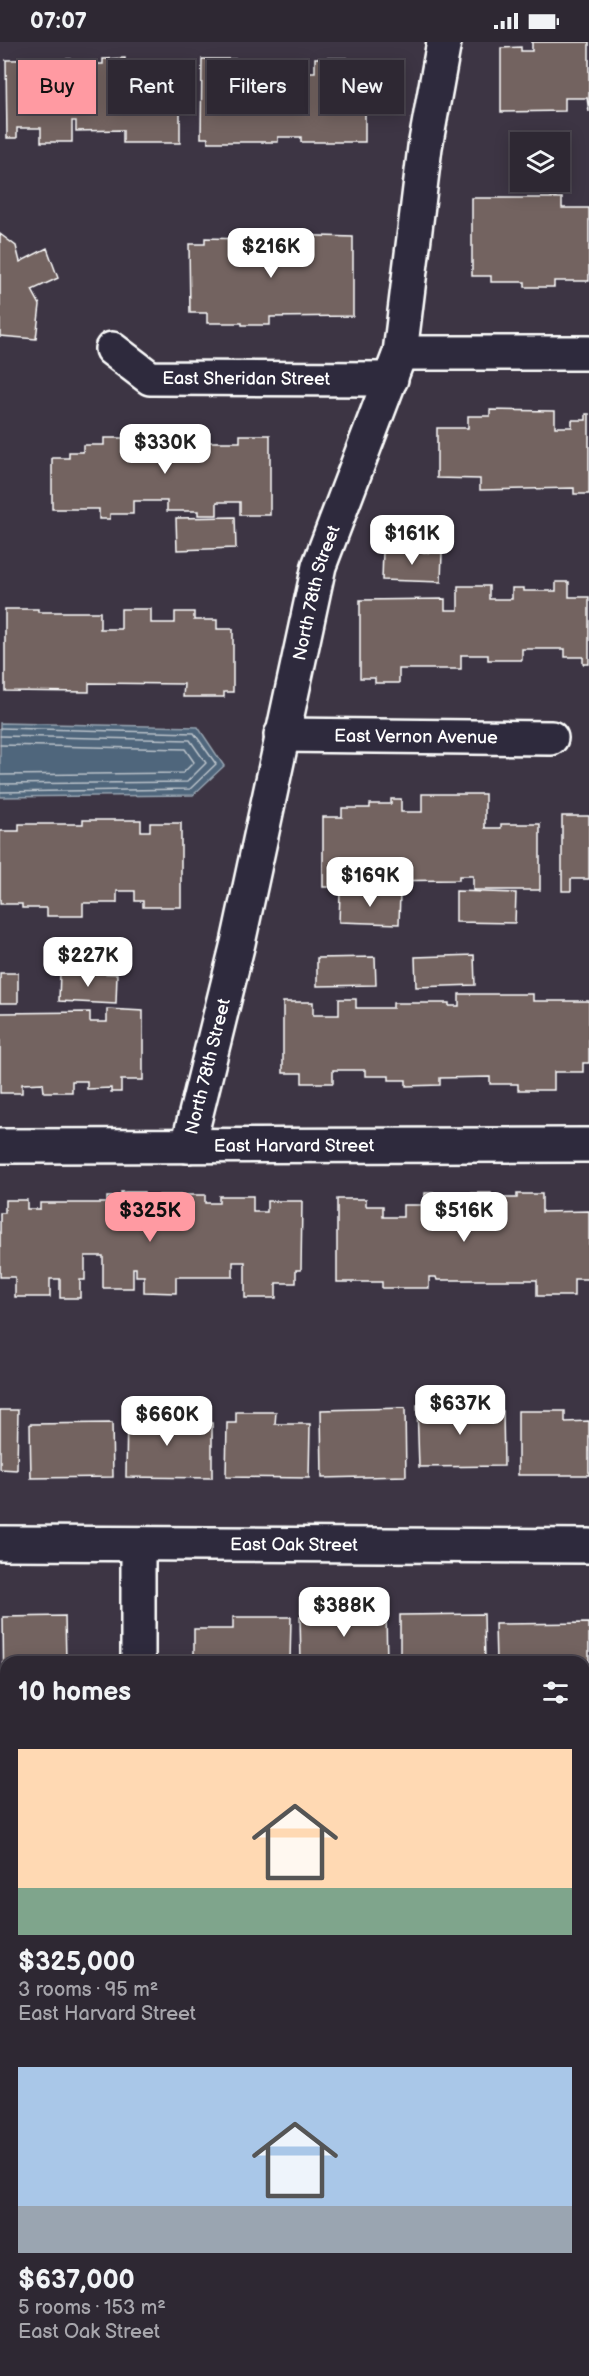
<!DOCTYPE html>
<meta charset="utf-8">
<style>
:root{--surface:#2e2833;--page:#36303b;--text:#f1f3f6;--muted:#a7a6ac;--line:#49444e;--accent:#ff9aa2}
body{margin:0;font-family:"Balsamiq Sans",sans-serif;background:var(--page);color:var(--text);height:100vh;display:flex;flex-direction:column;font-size:22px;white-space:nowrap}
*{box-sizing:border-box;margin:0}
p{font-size:20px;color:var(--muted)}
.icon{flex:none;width:33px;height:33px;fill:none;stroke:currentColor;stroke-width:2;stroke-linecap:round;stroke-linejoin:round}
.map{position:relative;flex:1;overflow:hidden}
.sheet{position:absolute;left:0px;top:1614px;width:590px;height:720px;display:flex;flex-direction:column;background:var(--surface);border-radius:18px 18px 0 0;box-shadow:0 3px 15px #0003,0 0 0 2px var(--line)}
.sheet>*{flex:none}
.top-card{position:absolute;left:18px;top:18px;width:554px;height:54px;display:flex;gap:12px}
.tools{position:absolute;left:510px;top:90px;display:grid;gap:12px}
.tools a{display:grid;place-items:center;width:60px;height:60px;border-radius:0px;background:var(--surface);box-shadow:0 3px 15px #0003,0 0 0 2px var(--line);font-size:30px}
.price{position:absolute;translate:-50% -51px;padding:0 14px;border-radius:12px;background:#fff;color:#222;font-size:20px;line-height:39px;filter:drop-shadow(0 2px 3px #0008)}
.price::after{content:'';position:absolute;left:50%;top:36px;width:18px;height:14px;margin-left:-9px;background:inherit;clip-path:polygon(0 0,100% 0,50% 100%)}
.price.on{background:var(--accent);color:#111}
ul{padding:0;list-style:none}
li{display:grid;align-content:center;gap:12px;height:318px;padding:0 18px}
li span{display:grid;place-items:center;height:186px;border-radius:0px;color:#555}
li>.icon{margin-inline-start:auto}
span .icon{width:108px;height:108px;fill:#fffc;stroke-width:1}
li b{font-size:26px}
h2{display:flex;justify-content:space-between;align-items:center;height:72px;padding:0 18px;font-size:26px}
.chip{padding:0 21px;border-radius:0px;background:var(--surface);box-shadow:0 3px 15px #0003,0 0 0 2px var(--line);font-size:21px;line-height:54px}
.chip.on{background:var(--accent);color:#111}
.status{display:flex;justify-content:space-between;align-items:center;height:42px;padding:0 30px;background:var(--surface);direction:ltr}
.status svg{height:16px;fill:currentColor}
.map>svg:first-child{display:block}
.water{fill:#50667b;stroke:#96a3b0;stroke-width:1.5}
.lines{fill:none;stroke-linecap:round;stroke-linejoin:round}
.shore{stroke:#b9c2ca;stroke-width:1.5}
.building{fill:#736360;stroke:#fff;stroke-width:1.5}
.minor-casing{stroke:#fff;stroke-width:38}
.minor{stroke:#2f2a3d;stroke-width:33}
.labels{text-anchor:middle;stroke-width:5;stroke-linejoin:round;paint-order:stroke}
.street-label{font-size:18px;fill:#fff;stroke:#2f2a3d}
</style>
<div class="status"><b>07:07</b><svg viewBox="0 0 49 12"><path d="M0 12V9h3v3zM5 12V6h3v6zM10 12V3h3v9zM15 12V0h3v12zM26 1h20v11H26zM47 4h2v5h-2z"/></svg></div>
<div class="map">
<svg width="589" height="2334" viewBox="0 0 589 2334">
<rect width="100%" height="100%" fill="#3d3544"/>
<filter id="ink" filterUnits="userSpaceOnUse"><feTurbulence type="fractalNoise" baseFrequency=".0167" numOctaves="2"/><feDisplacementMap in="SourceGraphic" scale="12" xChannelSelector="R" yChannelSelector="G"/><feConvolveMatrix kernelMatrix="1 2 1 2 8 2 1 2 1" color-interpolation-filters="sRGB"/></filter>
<g filter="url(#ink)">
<path class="water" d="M0 681 198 685 224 724 193 753 0 755Z"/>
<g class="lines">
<path class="shore" d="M0 686 194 691 216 722 190 747 0 750
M0 694 190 698 206 721 187 740 0 742
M0 703 185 707 194 720 183 731 0 733"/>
</g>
<path class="building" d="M532 0H589V70L587 56H565V69L501 70V6L521 5V9H532Z
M125 16V23H144V26H180V101H123V88L76 89V79H72V100H41V86H17V96H7L6 18 71 17V30L89 29V22H103V17Z
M315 16H347V24H365V100H301V95H278V100H208V96H201L202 17H243V22H252V28H266V18H302V30H315Z
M472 156H562V166H589V239H554V245H525V240H491V234H472Z
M0 192 16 204 20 220 47 206 58 236 32 248 40 263 36 297 0 294Z
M288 193 353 195V274L270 275V283H242V281H207V271H190L189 202H205V196L288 198Z
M490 368 555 369V385H572V378H586V372H589V452H574V446L480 448V437L437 436V386H468V374H490Z
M152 389H184V400H240V393H270V473H240V460H217V473H198V469H167V459H133V472H110V477H99V467H52V416H69V410H83V403H104V396H152Z
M235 475 236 506 177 508 176 476Z
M383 509 442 511 441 540 382 538Z
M556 540H569V555H589V622H583V615H565V607H522V618H488V613H461V627H399V641H375V636H360V558L445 557V568H458V544H489V557H512V546H524V549H556Z
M5 567H38V570H100V587H121V567H151V581H175V570H194V578H217V587H233V650H224V655H183L184 642 89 641V650L5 649Z
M422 752H485V786H501V782H540V848H473V834H459V838L371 839V845H323V775H342V766H370V762H391V757H401V770H422Z
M562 774H589V837H571V849H562Z
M83 778H141V789H150V781H181V865H143V859H135V849H117V861H83V874H47V866H22V862H0V789H19V782H83Z
M456 849 516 851 515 881 456 880Z
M340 850 400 851 399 882 339 880Z
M474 913 475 943 416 945 415 915Z
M375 915 376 943 317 944V916Z
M60 930 117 932 116 962 59 959Z
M0 931H18V961H0Z
M459 952H533V959H589V1021H583V1030H554V1048H518V1042H490V1035L440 1036V1043L406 1044V1038H389V1034H365V1028H333V1041H302V1031H283V960H313V973H339V957H356V966H393V961H449V964H459Z
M107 967 143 969V1038H121V1050H111V1046L87 1047V1039H72V1050H44L43 1041 22 1042V1051H0V971L90 970V980H107Z
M121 1150H144V1164H159V1153H205V1161H219V1154H253V1170H267V1159H302L301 1228H296V1241H276V1256H245V1220H233V1235H176V1251L144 1250V1234H136V1226H133V1246H103V1214H85V1238H80V1256H60V1237H50V1255H15V1235H0V1171H5V1158H27V1167H40V1161H107V1155H121Z
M425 1151H491V1156H517V1152H542V1170L589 1169V1237H574V1254H537V1238H437L436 1235H429V1246H382V1240H337V1157H366V1164H383V1175H403V1163H425Z
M479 1361V1369H503L504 1424 419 1425 417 1363Z
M405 1366 406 1434 322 1436 321 1368Z
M0 1368H18L17 1428 0 1427Z
M127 1368 173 1369V1380L212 1381V1436L126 1435Z
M518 1369H565V1380L589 1379V1433H518Z
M236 1370H276L275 1382H310L309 1436 226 1435 227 1381H236Z
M112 1381 113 1435 31 1436 30 1382Z
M386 1572 387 1620H301L300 1574Z
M484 1572 485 1620H400V1573Z
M65 1574 66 1620H6V1659H4L3 1575Z
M233 1575H291L290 1620H194V1587H233Z
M589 1581V1648H584V1620H496L495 1582Z
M0 1703 6 1704V1755H0Z
M587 1752H589V1822L584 1821Z
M0 1767 6 1768V1863L0 1862Z
M4 1873H6V1959H0V1903H3Z
M584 2008H589V2061H585Z
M2 2068H6V2154H4Z
M584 2191H589V2249L584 2250Z
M1 2201H6V2250H1Z
M0 2262 6 2263V2328H66V2334H0Z"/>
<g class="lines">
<g class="minor-casing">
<g id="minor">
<path id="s1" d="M112 307 150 336 391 337"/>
<path d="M400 311H589"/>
<path id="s2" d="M281 693 551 696"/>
<path id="s3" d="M0 1104 589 1103"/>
<path id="s4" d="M188 1104 238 901 319 524 400 311 425 105 444 0"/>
<path id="s5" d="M0 1501 589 1504"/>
<path d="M138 1503V1620"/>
<path d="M584 1704H589"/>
<path d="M584 1914H589"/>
<path d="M584 2130H589"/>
<path d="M584 2321H589"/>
<path d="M140 2329 171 2328"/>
</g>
</g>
<use href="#minor" class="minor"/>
</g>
</g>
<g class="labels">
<g class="street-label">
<text dy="6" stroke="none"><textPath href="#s1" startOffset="144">East Sheridan Street</textPath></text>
<text dy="6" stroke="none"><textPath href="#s4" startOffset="568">North 78th Street</textPath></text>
<text dy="6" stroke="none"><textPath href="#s2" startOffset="135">East Vernon Avenue</textPath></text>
<text dy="6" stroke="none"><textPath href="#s4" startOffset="82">North 78th Street</textPath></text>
<text dy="6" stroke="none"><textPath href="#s3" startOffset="294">East Harvard Street</textPath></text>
<text dy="6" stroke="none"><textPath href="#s5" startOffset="294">East Oak Street</textPath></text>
</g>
</g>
</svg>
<div class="tools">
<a><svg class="icon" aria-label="layers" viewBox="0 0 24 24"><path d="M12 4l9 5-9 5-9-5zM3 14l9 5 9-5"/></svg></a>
</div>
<b class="price" style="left:271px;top:237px">$216K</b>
<b class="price" style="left:165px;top:433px">$330K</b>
<b class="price" style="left:412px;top:524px">$161K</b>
<b class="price" style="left:370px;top:866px">$169K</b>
<b class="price" style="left:88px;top:946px">$227K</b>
<b class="price on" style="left:150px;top:1201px">$325K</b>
<b class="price" style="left:464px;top:1201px">$516K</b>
<b class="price" style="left:460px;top:1394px">$637K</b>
<b class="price" style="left:167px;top:1405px">$660K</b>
<b class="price" style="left:344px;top:1596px">$388K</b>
<div class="top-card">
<a class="chip on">Buy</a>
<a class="chip">Rent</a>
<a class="chip">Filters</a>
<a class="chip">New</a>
</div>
<section class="sheet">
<h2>10 homes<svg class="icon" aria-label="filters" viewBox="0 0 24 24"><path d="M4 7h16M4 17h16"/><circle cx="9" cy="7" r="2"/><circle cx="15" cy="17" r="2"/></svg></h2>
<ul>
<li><span style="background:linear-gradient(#ffd9b3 75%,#7fa58c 0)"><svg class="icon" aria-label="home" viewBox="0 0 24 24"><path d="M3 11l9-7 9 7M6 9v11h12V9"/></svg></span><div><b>$325,000</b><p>3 rooms · 95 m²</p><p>East Harvard Street</p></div></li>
<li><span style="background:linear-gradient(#a9c7e8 75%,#9aa5b1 0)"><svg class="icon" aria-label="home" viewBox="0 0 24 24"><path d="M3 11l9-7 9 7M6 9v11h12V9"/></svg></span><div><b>$637,000</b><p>5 rooms · 153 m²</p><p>East Oak Street</p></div></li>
</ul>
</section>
</div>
